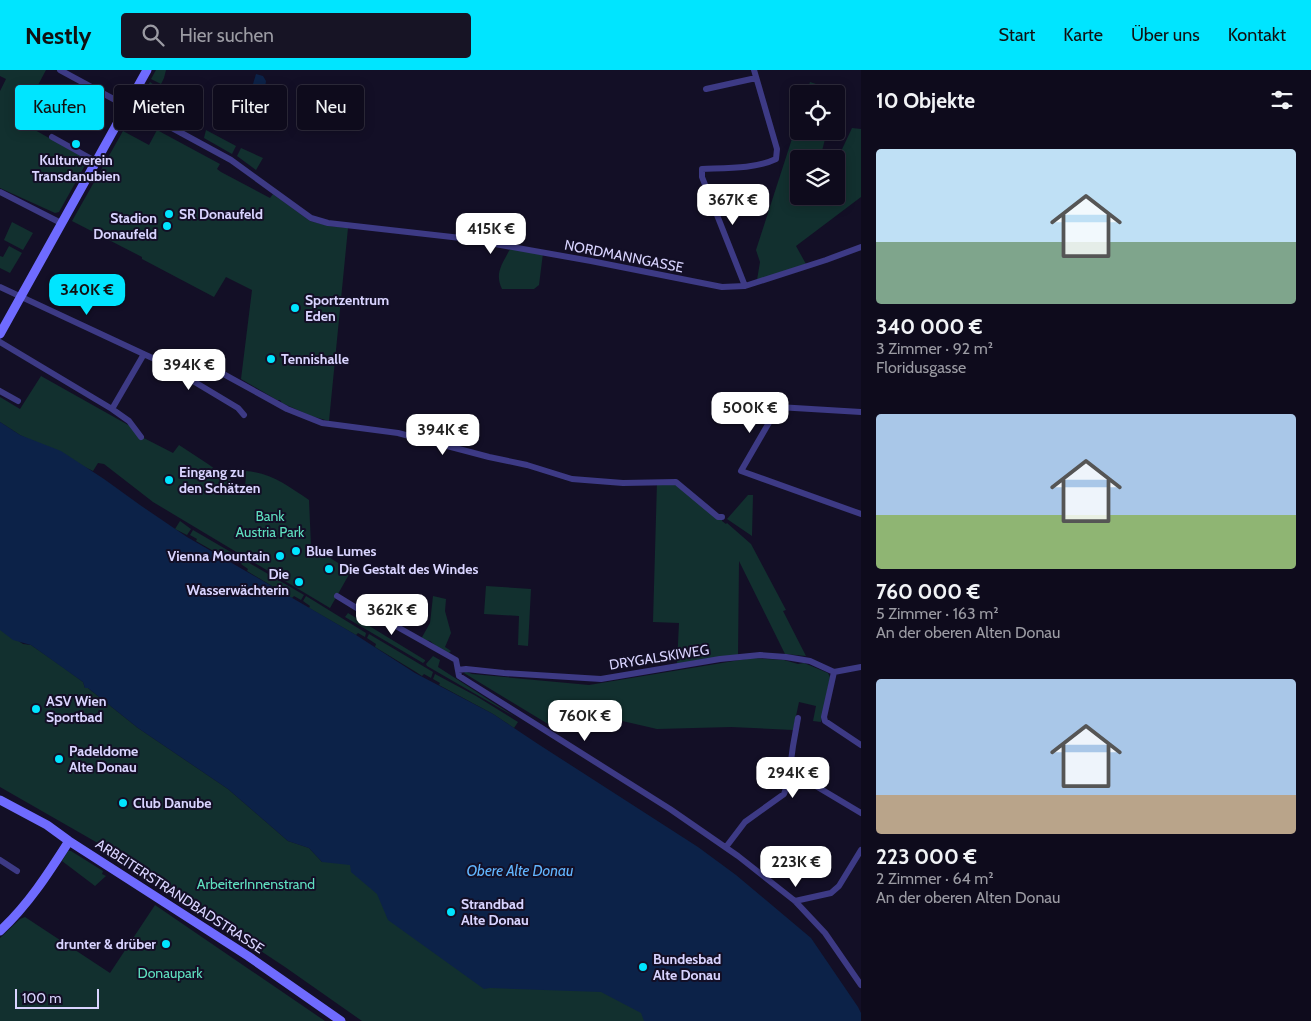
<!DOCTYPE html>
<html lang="de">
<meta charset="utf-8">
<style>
:root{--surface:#0e0b1c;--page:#171425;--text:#f1f3f6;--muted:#9b9ba3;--line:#2e2b3b;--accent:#00e5ff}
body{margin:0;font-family:Cabin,sans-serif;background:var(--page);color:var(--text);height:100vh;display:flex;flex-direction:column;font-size:19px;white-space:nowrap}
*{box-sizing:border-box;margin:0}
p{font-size:16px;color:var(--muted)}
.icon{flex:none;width:28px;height:28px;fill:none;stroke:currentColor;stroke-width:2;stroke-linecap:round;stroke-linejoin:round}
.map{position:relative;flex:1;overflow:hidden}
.side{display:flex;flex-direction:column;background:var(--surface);width:450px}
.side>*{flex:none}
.guide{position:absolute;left:15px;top:15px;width:475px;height:45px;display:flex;gap:10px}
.controls{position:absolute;left:790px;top:15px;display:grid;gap:10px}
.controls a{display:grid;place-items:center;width:55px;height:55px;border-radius:5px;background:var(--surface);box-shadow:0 2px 12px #0003,0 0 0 1px var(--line);font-size:25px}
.scale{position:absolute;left:15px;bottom:12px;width:84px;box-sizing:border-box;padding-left:5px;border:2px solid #d9d4ff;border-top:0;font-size:14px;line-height:18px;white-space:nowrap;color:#d9d4ff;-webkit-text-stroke:4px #130f26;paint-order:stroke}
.price{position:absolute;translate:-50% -42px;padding:0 11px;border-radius:10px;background:#fff;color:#222;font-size:16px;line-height:32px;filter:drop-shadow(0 1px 2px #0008)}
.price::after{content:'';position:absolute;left:50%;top:30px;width:15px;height:11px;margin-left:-8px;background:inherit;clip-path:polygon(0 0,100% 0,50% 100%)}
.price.active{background:var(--accent);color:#111}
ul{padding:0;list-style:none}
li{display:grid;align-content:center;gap:10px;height:265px;padding:0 15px}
li span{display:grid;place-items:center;height:155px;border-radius:5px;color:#555}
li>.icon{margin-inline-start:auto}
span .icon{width:90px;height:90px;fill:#fffc;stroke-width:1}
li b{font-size:21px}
h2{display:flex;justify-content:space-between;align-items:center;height:60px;padding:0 15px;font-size:21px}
.chip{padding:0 18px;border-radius:5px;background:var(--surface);box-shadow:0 2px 12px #0003,0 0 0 1px var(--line);font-size:18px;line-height:45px}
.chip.active{background:var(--accent);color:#111}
header{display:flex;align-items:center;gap:30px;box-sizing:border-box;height:70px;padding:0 25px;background:var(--accent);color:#111}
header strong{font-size:24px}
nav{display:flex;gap:28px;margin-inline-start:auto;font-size:18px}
.search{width:350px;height:45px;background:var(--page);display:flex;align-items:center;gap:12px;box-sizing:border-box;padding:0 18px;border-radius:5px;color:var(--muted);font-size:19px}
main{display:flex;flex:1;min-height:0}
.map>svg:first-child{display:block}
.green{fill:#12302f}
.water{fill:#0c2248}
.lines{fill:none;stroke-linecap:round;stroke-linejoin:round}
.street{stroke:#3d3a85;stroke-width:6}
.secondary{stroke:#6f6bff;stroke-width:9}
.poi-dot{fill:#00e5ff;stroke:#130f26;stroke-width:2}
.labels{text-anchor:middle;stroke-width:4;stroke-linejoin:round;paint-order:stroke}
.poi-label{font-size:14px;font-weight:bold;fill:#d9d4ff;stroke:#130f26;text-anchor:start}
.street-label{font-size:14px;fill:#d9d4ff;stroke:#130f26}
.park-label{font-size:14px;fill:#5fe0c0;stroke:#130f26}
.water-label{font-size:15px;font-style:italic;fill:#62b6ff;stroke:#130f26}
</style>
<header>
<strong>Nestly</strong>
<div class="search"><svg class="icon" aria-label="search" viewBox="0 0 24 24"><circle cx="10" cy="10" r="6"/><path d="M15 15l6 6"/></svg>Hier suchen</div>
<nav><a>Start</a><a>Karte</a><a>Über uns</a><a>Kontakt</a></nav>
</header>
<main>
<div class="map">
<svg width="861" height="951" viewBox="0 0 861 951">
<rect width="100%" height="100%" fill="#130f26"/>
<path class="green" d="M0 0H46L19 51 88 90 59 142 55 143 0 118V21L6 9 0 6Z
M156 0H166L164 8 161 14 151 9Z
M150 12 157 17 144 28 142 26Z
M810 12 825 17 823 24H806Z
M162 20 165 22 172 37 163 46 143 35 142 33 158 21Z
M245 34 260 39 253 57H245L244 52 239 54 234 52 237 42 242 40Z
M174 40 183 48 192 53 189 61 167 48 168 46Z
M799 47V61H827L820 89H799V126H808L807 131 817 132 820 126H836V92L852 58 861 59V127L796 176 806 194 757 210 760 192 756 180Z
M157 60 220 94 217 99 221 102 270 128 273 124 310 151 329 156 348 158 329 351 311 346 282 333 280 330H277L241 309 252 220 226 207 214 227 142 189V187L72 151 123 61 149 75Z
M206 60 236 76 232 84 204 68Z
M241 78 263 88 256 100 237 86Z
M12 152 33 163 23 180 4 170Z
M9 176 22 183 10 203 0 198V186L3 187Z
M510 179 543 183 539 215 534 219H502C494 203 503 193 510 179Z
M41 306 130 356 136 364 173 383 179 375 208 394 245 421 246 401C272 403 288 416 309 430L311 476 351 501 330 538 153 432 104 394 98 393 93 401 20 365 0 352V327L20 339Z
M657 412H676L722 447V451L726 454 727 453 751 474 786 540 783 541 806 586 785 584 739 491 738 585 677 594 679 553 653 552Z
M748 425H753L752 466 727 449Z
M180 451 191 459 187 465 175 459Z
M193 460 241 488 239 493 232 489 231 491 196 471 197 469 190 465Z
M244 490 304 525 301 530 294 526 292 528 247 501 248 499 241 494Z
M0 509 17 570 23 574 31 575 64 598 83 612 85 618H88L138 658 228 719 288 771 309 778 322 792 344 757 710 951H362L285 897 96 772 0 717Z
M486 516 531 519 528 576 518 575 519 546 484 544Z
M306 526 366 563 365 567 358 563 356 565 309 538 310 536 303 531Z
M433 526 446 529 445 541 451 563 445 577 451 581 447 585 430 571 421 569 430 553Z
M348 543 425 590V591L423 593 345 547Z
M369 564 433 602 431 608 424 604 422 606 416 602 375 577 376 574 367 568Z
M433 586 440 590 438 597 517 648 427 596 426 594Z
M752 588 784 590 798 594 804 593 828 603 830 607 821 652 813 651 816 636 799 632 793 660 731 657 657 659 618 650 584 639 581 642 563 640 553 657 464 603 465 601 472 604 589 615Z
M435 604 476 626 518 652 514 658 493 644 439 615 440 613 433 609Z
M68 781H71L103 801 102 804 106 806 95 816 62 791Z
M155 835 325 951H0V868L20 849 25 847 110 903Z"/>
<path class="water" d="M256 4 263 6 266 11 265 18 253 14Z
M0 352 20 365 61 381 104 409 140 435 187 467 356 565 415 603 493 644 538 674 698 777 736 805 811 868 858 937 861 943V951H644L641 943 601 922 490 918 484 919 388 850 377 824 351 802 350 795 322 792 309 778 288 771 228 719 138 658 88 618H85L83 612 31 575 13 570 0 560Z"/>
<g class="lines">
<path class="street" d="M60 0 119 32 128 34 231 90 311 148 328 153 461 168 591 191 722 217 745 216 826 190 861 177
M706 19 756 8
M52 67 97 92
M0 122 61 153
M745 216 702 107V99C726 98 755 99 776 89L777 79 754 0
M0 217 163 293 238 338 244 345
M0 272 112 339 129 351 141 367
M163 293C170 285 176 284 187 284L287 339 322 353 398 363 489 387 527 395 572 409 623 413 676 412 718 447H722
M0 321 18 331
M112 339 144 284
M861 342 778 337 741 401 861 444
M337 526 368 545 378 546 456 590 459 606 670 739 738 786 795 831 825 863 861 915
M458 600 466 599 504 603 601 609 720 589 760 585 786 587 810 591 834 602 861 597
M834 602 824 647 825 651 861 675
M789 700 861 743
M726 777 745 752 784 724 788 713 793 676 798 648
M0 790 17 801
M795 831 831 823 839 816 861 780"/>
<path class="secondary" d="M0 264 147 0
M0 730 47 755 69 771 248 886 341 951
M0 861C28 835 48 804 69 771"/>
</g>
<g class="poi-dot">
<circle cx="76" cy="74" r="5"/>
<circle cx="169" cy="144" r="5"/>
<circle cx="167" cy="156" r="5"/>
<circle cx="295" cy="238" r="5"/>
<circle cx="271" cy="289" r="5"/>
<circle cx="169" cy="410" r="5"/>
<circle cx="296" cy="481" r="5"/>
<circle cx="280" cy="486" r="5"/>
<circle cx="329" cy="499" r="5"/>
<circle cx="299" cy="512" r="5"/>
<circle cx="36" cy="639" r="5"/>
<circle cx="59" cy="689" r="5"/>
<circle cx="123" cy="733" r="5"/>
<circle cx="451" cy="842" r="5"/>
<circle cx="166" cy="874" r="5"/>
<circle cx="643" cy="897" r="5"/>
</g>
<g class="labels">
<g class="poi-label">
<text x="76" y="95" text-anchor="middle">Kulturverein<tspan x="76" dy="16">Transdanubien</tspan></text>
<text x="179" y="149">SR Donaufeld</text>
<text x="157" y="153" text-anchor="end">Stadion<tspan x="157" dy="16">Donaufeld</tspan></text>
<text x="305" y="235">Sportzentrum<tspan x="305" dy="16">Eden</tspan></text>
<text x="281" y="294">Tennishalle</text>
<text x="179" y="407">Eingang zu<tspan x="179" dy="16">den Schätzen</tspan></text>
<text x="306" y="486">Blue Lumes</text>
<text x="270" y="491" text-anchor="end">Vienna Mountain</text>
<text x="339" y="504">Die Gestalt des Windes</text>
<text x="289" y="509" text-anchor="end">Die<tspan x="289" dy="16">Wasserwächterin</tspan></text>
<text x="46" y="636">ASV Wien<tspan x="46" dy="16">Sportbad</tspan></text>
<text x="69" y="686">Padeldome<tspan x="69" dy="16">Alte Donau</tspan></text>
<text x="133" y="738">Club Danube</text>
<text x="461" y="839">Strandbad<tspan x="461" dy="16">Alte Donau</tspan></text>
<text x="156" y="879" text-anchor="end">drunter &amp; drüber</text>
<text x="653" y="894">Bundesbad<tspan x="653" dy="16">Alte Donau</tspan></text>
</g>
<g class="street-label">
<text transform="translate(624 186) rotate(11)" y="5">NORDMANNGASSE</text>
<text transform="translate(659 587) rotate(-9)" y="5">DRYGALSKIWEG</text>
<text transform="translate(180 826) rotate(33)" y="5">ARBEITERSTRANDBADSTRASSE</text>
</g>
<g class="park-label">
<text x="270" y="451">Bank<tspan x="270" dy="16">Austria Park</tspan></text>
<text x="256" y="819">ArbeiterInnenstrand</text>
<text x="170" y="908">Donaupark</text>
</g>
<g class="water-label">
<text x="520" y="806">Obere Alte Donau</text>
</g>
</g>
</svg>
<div class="controls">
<a><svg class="icon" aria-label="locate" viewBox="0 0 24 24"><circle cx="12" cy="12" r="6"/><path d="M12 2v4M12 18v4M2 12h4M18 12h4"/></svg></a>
<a><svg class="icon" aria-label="layers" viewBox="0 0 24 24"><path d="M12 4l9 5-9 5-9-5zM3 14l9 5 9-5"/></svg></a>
</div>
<div class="scale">100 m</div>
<b class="price" style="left:733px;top:156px">367K €</b>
<b class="price" style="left:491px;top:185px">415K €</b>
<b class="price active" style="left:87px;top:246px">340K €</b>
<b class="price" style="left:189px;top:321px">394K €</b>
<b class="price" style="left:750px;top:364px">500K €</b>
<b class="price" style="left:443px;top:386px">394K €</b>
<b class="price" style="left:392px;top:566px">362K €</b>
<b class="price" style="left:585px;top:672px">760K €</b>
<b class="price" style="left:793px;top:729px">294K €</b>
<b class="price" style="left:796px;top:818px">223K €</b>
<div class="guide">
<a class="chip active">Kaufen</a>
<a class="chip">Mieten</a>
<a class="chip">Filter</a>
<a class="chip">Neu</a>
</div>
</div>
<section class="side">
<h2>10 Objekte<svg class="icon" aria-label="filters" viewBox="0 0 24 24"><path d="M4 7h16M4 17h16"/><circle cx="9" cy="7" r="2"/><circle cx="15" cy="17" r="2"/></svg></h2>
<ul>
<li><span style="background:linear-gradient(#bfe0f5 60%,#7fa58c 0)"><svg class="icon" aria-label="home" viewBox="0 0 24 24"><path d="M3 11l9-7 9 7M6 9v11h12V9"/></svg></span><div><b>340 000 €</b><p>3 Zimmer · 92 m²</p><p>Floridusgasse</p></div></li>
<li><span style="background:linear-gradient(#a9c7e8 65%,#8fb573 0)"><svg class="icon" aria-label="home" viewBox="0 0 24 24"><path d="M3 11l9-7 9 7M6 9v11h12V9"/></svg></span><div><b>760 000 €</b><p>5 Zimmer · 163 m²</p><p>An der oberen Alten Donau</p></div></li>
<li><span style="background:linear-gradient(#a9c7e8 75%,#b9a48a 0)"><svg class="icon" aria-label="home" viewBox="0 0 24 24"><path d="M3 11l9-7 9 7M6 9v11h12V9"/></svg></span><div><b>223 000 €</b><p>2 Zimmer · 64 m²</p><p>An der oberen Alten Donau</p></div></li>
</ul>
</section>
</main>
